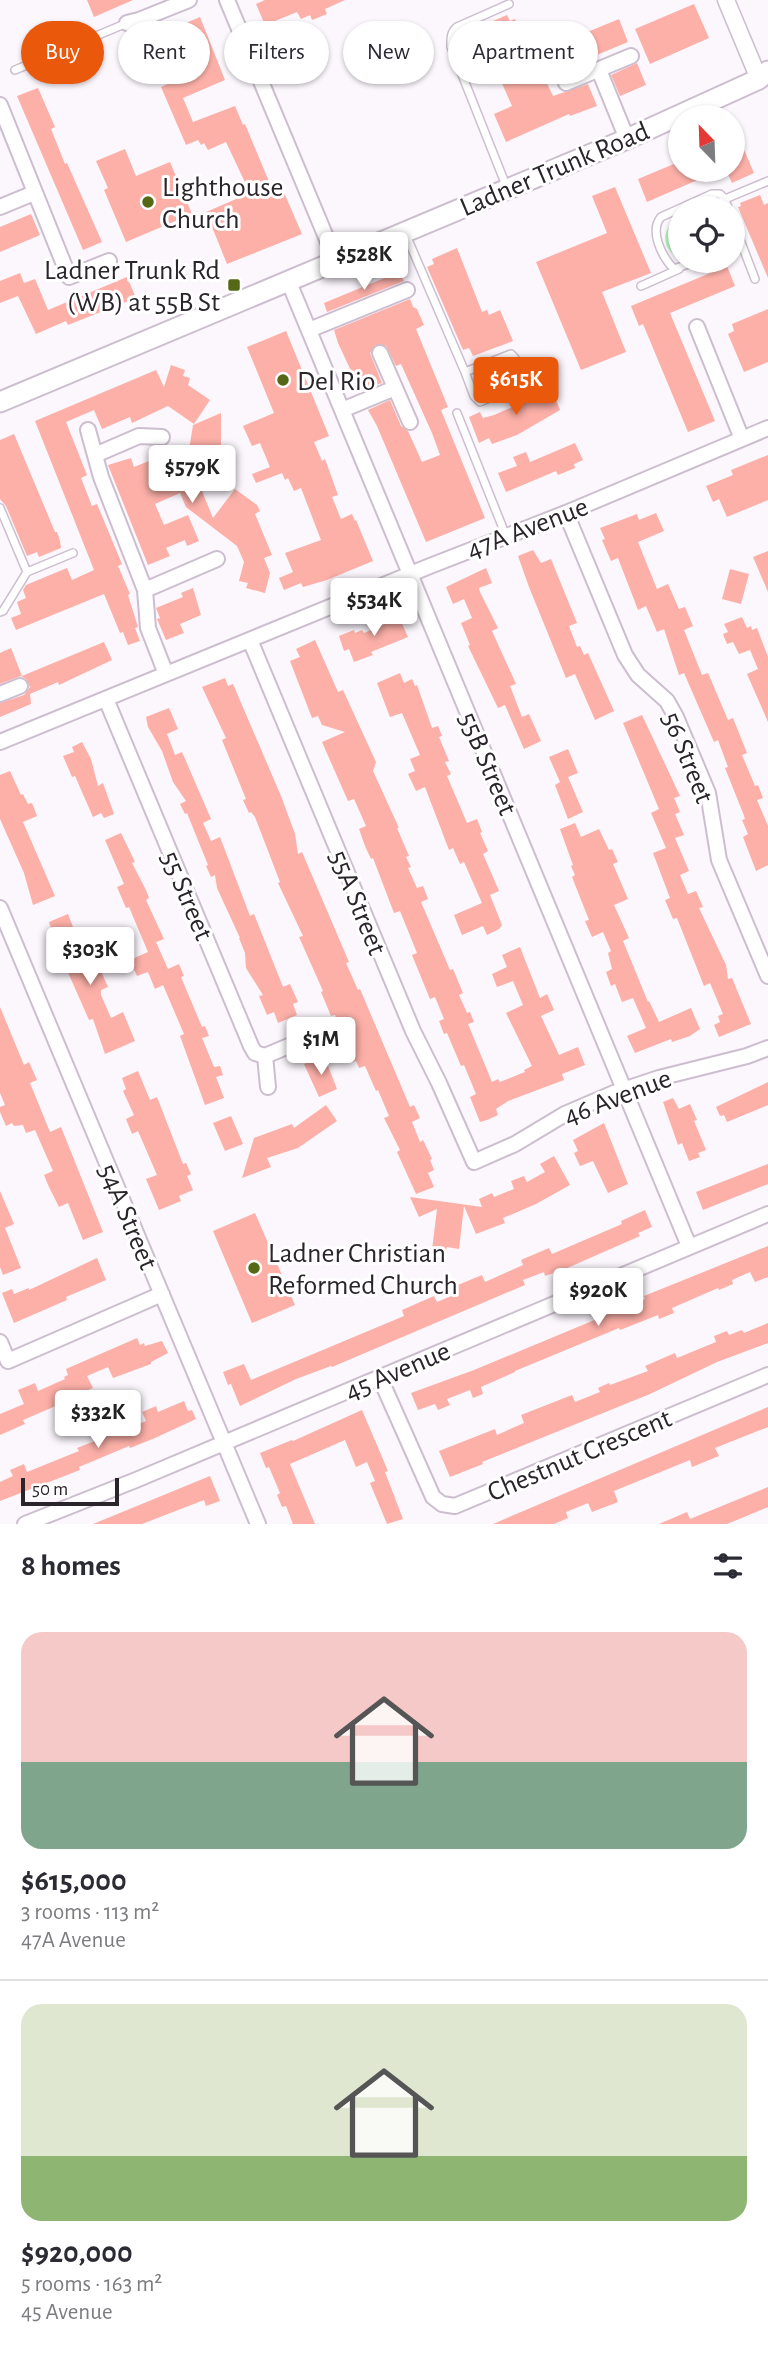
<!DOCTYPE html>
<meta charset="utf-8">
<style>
:root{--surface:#fff;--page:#f2f2f3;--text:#2b2b33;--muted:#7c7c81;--line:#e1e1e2;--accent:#ea580c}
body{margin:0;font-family:"Alegreya Sans",sans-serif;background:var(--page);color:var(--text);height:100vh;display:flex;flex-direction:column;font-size:26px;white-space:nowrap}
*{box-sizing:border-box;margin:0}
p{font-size:23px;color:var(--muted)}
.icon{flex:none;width:38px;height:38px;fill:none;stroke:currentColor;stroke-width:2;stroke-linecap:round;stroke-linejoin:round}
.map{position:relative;height:1524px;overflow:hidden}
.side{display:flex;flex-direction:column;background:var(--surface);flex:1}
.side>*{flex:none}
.banner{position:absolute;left:21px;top:21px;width:726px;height:63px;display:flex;gap:14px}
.needle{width:46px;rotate:337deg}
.fabs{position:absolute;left:668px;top:105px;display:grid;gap:14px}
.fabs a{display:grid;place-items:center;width:77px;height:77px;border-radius:50%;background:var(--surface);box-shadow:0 2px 5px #0004;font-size:35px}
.scale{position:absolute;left:21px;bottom:18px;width:98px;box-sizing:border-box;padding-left:7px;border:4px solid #2a242b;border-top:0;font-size:19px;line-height:24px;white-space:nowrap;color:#2a242b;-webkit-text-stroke:5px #fff;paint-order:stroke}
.price{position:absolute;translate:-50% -60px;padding:0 16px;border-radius:7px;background:#fff;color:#222;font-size:23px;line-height:46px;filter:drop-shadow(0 2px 4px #0008)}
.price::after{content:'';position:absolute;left:50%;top:42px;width:21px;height:16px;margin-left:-10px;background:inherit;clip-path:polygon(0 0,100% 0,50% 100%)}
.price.on{background:var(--accent);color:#fff}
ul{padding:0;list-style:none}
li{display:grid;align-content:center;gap:14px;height:371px;padding:0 21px}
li+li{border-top:2px solid var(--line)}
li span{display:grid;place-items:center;height:217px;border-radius:21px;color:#555}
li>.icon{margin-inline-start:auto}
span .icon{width:126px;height:126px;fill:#fffc;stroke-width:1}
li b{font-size:30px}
h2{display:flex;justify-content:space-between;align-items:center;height:84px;padding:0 21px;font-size:30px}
.pill{padding:0 24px;border-radius:32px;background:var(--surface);box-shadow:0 2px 5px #0004;font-size:24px;line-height:63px}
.pill.on{background:var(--accent);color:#fff}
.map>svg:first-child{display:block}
.green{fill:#b2f4ba}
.building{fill:#fcb0a8}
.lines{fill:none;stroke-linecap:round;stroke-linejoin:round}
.service-casing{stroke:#ccbecf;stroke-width:10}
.minor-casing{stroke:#ccbecf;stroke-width:18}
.tertiary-casing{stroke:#ccbecf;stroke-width:19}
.secondary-casing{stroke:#ccbecf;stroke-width:23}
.service{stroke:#fff;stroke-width:7}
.minor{stroke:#fff;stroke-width:14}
.tertiary{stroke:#fff;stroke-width:16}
.secondary{stroke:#fff;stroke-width:19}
.poi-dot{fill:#556815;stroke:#fff;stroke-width:2.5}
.labels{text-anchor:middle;stroke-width:6;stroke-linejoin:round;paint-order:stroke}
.street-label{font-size:28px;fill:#2a242b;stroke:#fff}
.poi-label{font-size:28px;fill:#2a242b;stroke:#fff;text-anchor:start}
</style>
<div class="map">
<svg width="768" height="1524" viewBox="0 0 768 1524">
<rect width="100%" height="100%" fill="#fcf6fd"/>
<path class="green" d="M681 215V258C658 250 662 225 681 215Z"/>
<path class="building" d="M87 0H133L94 17Z
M265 0H345L325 9 327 14 312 20 310 15 301 19 297 12 265 25 256 4Z
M694 4 709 38 650 64 635 29Z
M507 15 510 21 515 19 527 46 531 45 534 54 619 19 628 42 544 77 553 96 588 84 597 106 570 116 569 114 506 142 494 114 512 106 492 61 499 59 484 25Z
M200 17 225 80 183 98 193 122 235 106 243 125 245 124 270 184 279 181 302 234 227 264 206 212 250 193 226 142 208 150 204 143 201 145 198 140 186 145 161 87 174 81 173 78 197 68 179 26Z
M637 63 646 85 620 96 611 75Z
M38 88 55 127 51 129 65 164 67 163 102 242 83 250 17 96Z
M733 124 754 173 732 183 726 170H733Z
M125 149 136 176 170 162 192 214 126 242 104 190 108 188 96 161Z
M681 161V170H699L702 178 647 202 638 179Z
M615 187 651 273 602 292 626 352 581 370 536 262 607 233 592 196Z
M760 195 764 205 768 203V278L738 207 741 206 740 203Z
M31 214 40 235 0 252V227Z
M457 248 482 312 487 310 489 315 500 310 513 341 473 356 469 348 463 350 427 267 434 264 432 259Z
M727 266 735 286 670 313 715 421 688 432 643 324 639 326 631 306Z
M399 272 404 281 327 312 324 303Z
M20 273 24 283 35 279 48 310 127 277 136 298 68 325 66 321 36 334 18 296 0 303V281Z
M410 299 413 307 417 309 424 325 416 329 448 407 441 410 485 518 426 542 377 426 368 410 390 400 401 426 408 431 422 462 440 455 432 433 401 364 396 366 386 346 376 345 370 353 382 383 360 390 338 343 334 330Z
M768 309V362L744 372 728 334 734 331 732 324Z
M286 331 329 436 314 442 322 461 325 459 338 495 332 497 341 519 352 514 355 521 356 520 373 561 327 580 303 587 301 583 284 590 279 578 293 572 285 553 321 540 301 488 294 491 288 478 285 480 282 473 256 483 252 474 270 467 260 443 252 446 243 426 274 413 247 347Z
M171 365 185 370 183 376 190 378 188 385 210 400 194 424 168 406 132 423 130 417 102 429 94 410 66 422 87 475 81 478 92 506 97 504 122 564 118 566 130 594 128 595 138 627 135 628 140 641 128 645 123 632 120 633 104 594 16 630 11 618 21 614 17 602 26 598 23 590 26 585 67 568 72 580 94 570 35 421 156 370 164 387Z
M550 385 560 410 517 435 492 444 489 438 479 443 469 417 480 412 483 418 494 415 517 405V403Z
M221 413V451L228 453 223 476 215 474V478L195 474 213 518 235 489 257 505 260 511 255 514 272 555 264 558 270 573 265 593 246 588 248 583 239 581 244 562 237 546 186 507 180 493 155 504 164 525 188 515 199 541 187 546 185 540 166 548 170 556 148 565 108 465 131 458 134 467 149 461 155 473 187 463 193 425Z
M14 434 55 532H57L60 541 61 548 39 557 37 552 27 556 6 506 0 499V440Z
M575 443 583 460 574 464 575 468 558 475 556 471 506 492 498 473 517 466 513 457 526 452 530 462Z
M768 455V500L727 517 719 499 713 502 706 486 733 475 731 470Z
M656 513 664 531 638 542 657 589 668 584 679 609 685 607 693 626 684 630 702 675 708 673 728 720 733 718 747 753 742 755 755 786 758 785 763 798 757 800 768 826V865L756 871 743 837 748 834 742 820 745 819 743 813 725 768 728 767 718 740 714 742 684 673 679 675 664 629 657 632 646 606 638 610 618 558 611 561 602 540 605 539 600 528 637 514 639 520Z
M533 550 541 563 551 559 577 623 569 626 577 647 580 646 584 655 588 653 614 711 595 720 575 674 566 678 529 587 518 556Z
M768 551V592L753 557Z
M486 568 492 583 479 588 480 592 498 628 492 631 516 684 510 686 522 717 529 714 541 741 524 749 505 705 498 708 468 646 470 645 461 623 472 618 464 599 453 604 446 587Z
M730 569 749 574 741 604 722 599Z
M193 588 201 615 180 624 184 633 166 640 157 619 160 618 156 608 183 597 181 593Z
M397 612 408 637 371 652 373 655 354 662 349 649 344 651 339 636 354 630 355 633 362 630 364 633 385 624 383 618Z
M742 617 747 628 751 626 752 630 757 628 768 657V722L747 674 758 669 750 650 739 654 733 642 727 644 723 634 728 632 724 624Z
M315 640 338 692 343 690 376 762 373 771 399 828H397L409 856 406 857 411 867 408 868 417 888 423 886 428 899 421 902 450 970 453 969 463 993 459 995 467 1013 470 1012 474 1022 468 1024 492 1082 498 1079 500 1082 525 1072 524 1070 532 1066 506 1013 523 1005 513 981 497 987 492 974 507 967 502 955 520 947 540 998 547 994 554 1010 541 1016 559 1055 578 1047 585 1065 562 1074 564 1080 508 1101 496 1109 498 1115 487 1120 480 1122 470 1097 476 1094 464 1065 461 1066 447 1033 444 1034 439 1021 444 1019 435 997 430 999 412 955 417 953 400 911 394 913 373 858 371 859 365 846 359 829 366 826 354 799 348 801 322 742 345 732 322 725 318 716 312 718 290 661 300 657 296 649Z
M104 642 112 660 59 685 58 682 30 694 31 704 0 717V703L24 695 30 687 26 679 21 676 0 684V653L11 648 22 676Z
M400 673 404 683 412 679 415 686 417 685 432 728 438 726 442 736 439 737 449 761 445 762 451 774 447 776 467 823 477 819 482 832 480 833 488 851 483 854 499 891 490 895 502 925 499 929 487 935 483 926 462 935 454 915 482 903 464 862 460 864 453 848 449 850 425 787 416 791 408 774 415 771 410 759 420 755 402 713 390 717 377 683Z
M225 678 228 686 233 684 281 796 295 834 298 854 302 852 349 962 346 963 358 990 360 989 410 1107 414 1105 420 1118 412 1122 420 1142 423 1140 432 1159 430 1160 434 1170 428 1173 434 1187 416 1194 397 1152 400 1150 384 1118 389 1116 378 1090 376 1091 365 1066 359 1068 356 1061 353 1062 335 1015 331 1016 321 992 323 991 299 937 303 936 278 883 280 882 255 817 251 812 249 813 243 800 246 799 222 740 226 738 202 687Z
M169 708 178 729 167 734 175 755 182 752 211 819 203 823 211 841 220 837 250 916 254 914 283 987 290 984 298 1002 293 1004 297 1015 278 1023 274 1012 267 1015 259 996 263 995 246 968 245 953 239 938H240L217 888 215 875 211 877 206 866 208 865 187 813 185 814 180 804 186 801 173 782 162 751 148 727 146 717Z
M642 715 680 796 674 798 680 812 675 814 684 835 675 838 689 871 680 875 688 894 696 891 703 907 699 908 726 965 728 979 732 978 751 1024 719 1037 714 1025 720 1022 718 1016 723 1014 710 983 704 986 677 918 673 919 665 900 670 898 653 853 666 848 651 813 659 809 623 723Z
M82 742 91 759 98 786 103 783 114 814 104 818 101 813 93 817 75 776 72 777 63 756 74 752 72 747Z
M568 749 578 773 568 777 583 812 568 819 555 785 560 782 549 757Z
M10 771 21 795 23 794 28 804 32 803 37 816 23 822 55 896 33 905 24 873 0 819V775Z
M575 823 581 837 599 829 609 850 612 849 618 862 613 864 628 899 614 905 629 938 623 941 648 1002 649 1001 659 1022 691 1008 700 1029 690 1036 672 1042 671 1039 635 1053 627 1036 646 1028 633 998 622 1002 615 984 611 986 606 972 612 969 608 953 611 951 603 932 592 937 585 921 589 920 572 877 575 875 571 866 573 865 560 829Z
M121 833 135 862 132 863 146 890 149 898 146 900 164 939 156 942 168 969 179 964 184 976 181 977 202 1027 205 1026 209 1036 202 1038 214 1067 220 1066 223 1075 216 1077 224 1098 205 1105 180 1036 184 1034 163 985 155 989 148 972 137 976 130 960 148 952 129 907 126 908 117 887 124 884 105 840Z
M68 914 88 966 96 962 105 965 101 971 108 987 101 990V995L111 1018 123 1012 135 1041 105 1054 93 1019 89 1020 59 952 49 922Z
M0 1007 24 1065 29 1062 37 1080 30 1083 50 1132 61 1127 103 1232 83 1240 68 1203 59 1207 49 1187 44 1175 53 1171 35 1130 26 1133 23 1125 14 1126 12 1123 6 1126 0 1112V1107L5 1105 0 1093Z
M318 1059 320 1063 326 1061 337 1089 319 1097 304 1064Z
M138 1071 150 1100 157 1097 183 1164 186 1163 191 1174 187 1176 193 1190 179 1196 181 1201 159 1210 146 1179 157 1175 138 1131 132 1134 126 1119 134 1115 123 1091 126 1089 122 1078Z
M768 1082V1105L727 1122 724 1115 720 1116 716 1107Z
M673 1098 679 1109 690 1104 697 1120 694 1121 706 1150 698 1153 700 1157 689 1161 682 1143 678 1145 663 1102Z
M326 1105 337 1121 298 1148 267 1158 271 1167 242 1178 254 1138 292 1124 294 1128Z
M231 1116 243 1144 225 1151 213 1123Z
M604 1123 628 1184 608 1193 593 1161 580 1166 574 1153 578 1151 573 1140Z
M554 1156 570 1185 536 1204 503 1218 505 1223 476 1234 464 1206 459 1249 447 1247 446 1252 432 1250 437 1209 419 1217 410 1197 482 1207 479 1199 492 1193 494 1197 514 1189 511 1181 524 1176 527 1182 545 1172 540 1164Z
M768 1164V1184L703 1210 696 1192Z
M0 1191 14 1224 5 1228 21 1268 3 1275 0 1267Z
M645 1210 652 1227 638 1233 640 1236 565 1269 545 1276 544 1272 523 1280 525 1285 332 1367 331 1366 296 1379 240 1406 231 1384 228 1385 223 1372 244 1364 251 1380 404 1316 402 1310 434 1296 437 1302 456 1294 453 1287 482 1275 485 1282 523 1265 521 1260 549 1248 552 1254 622 1224 621 1221Z
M255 1213 295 1305 252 1323 213 1231Z
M768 1246V1277L755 1282 750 1272 732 1280 733 1284 719 1290 718 1288 672 1308 674 1313 659 1319 658 1315 620 1330 619 1328 515 1371V1372L481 1387 483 1394 473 1398 470 1390 447 1399 450 1405 438 1410 435 1404 418 1410 411 1393 474 1370 645 1299 644 1296Z
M97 1258 106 1280 66 1297 67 1300 14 1323 2 1293 12 1289 14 1294 29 1288V1290Z
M768 1323V1343L717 1362 650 1394 482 1462 483 1464 450 1477 439 1451 495 1429 497 1435 517 1426 524 1423 521 1415 572 1395 575 1402 600 1392 598 1388 609 1383 610 1385 648 1371 645 1366 675 1353 677 1358 716 1342 714 1336 727 1331 729 1335 742 1330 744 1333Z
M137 1338 140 1345 144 1343 145 1346 162 1341 168 1353 151 1362V1364L113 1378 108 1367 87 1376 93 1388 57 1403 58 1405 23 1420 25 1424 0 1435V1414L24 1404 18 1390 35 1383 38 1391 65 1379 64 1377 68 1375 66 1369Z
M184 1401 188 1411 192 1410 196 1419 155 1438 130 1448 129 1446 79 1467 80 1470 0 1501V1482L13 1476 10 1470 24 1464 27 1472 79 1451 77 1448 146 1421 142 1412 156 1406 158 1412Z
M768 1407V1427L715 1448 719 1456 692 1467 690 1460 614 1491 618 1502 592 1512 588 1503 566 1512 568 1518 554 1524H493Z
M362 1410 388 1471 385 1472 403 1519 387 1524 370 1483 375 1481 367 1462 356 1467 345 1440 290 1464 315 1524H293L286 1506 282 1507 277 1495 280 1493 269 1467 266 1468 260 1453 292 1440 293 1441Z
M210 1476 220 1501 206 1506 204 1500 142 1524H93Z
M768 1487V1507L727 1524H659L687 1512 690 1519Z"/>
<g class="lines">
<g class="service-casing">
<path id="service" d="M15 70 127 23
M507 188 451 47C451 39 450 33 457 27L509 4
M725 199 768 181
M733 222 737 232 733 243
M737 232 755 279
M406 235 465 372 511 354C519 361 525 376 519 385L480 402 474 396 465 372
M697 261 674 269C662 257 649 231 661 217L712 194H720L725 199 728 208
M641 286 679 269
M457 413 506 536
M0 508 27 572 3 611 0 612
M27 572 73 553"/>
</g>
<g class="minor-casing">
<path id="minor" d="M227 0 336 261
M127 23 139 20 189 0
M599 70 627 139
M566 83 631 56
M0 105 69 277 109 261
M0 207 34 193
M288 280 689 1246
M697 327 742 439
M309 330 407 290
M380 353 410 422
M342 410 395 388
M88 430 101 477 145 590 148 628 166 674
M95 455 139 436 162 437
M566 513 625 655 638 675 667 701 676 717 708 793 719 860 768 976
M145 590 217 559
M250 640 413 1031 439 1083 474 1162 515 1144 565 1114 614 1093 659 1078 747 1056 768 1048
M0 694 20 686
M106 699 251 1046 255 1053 265 1056
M0 742 430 566 566 513 768 428
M0 908 258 1524
M265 1056 317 1034
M265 1056 268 1087
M0 1342 8 1361 162 1294
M380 1378 433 1497 442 1504 455 1506 768 1375
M25 1524 136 1480 768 1214"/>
</g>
<g class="tertiary-casing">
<path id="tertiary" d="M726 0 759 79"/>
</g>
<g class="secondary-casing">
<path id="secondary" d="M0 402 627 139 759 79 768 71"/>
</g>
<use href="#service" class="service"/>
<use href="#minor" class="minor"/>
<use href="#tertiary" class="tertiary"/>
<use href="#secondary" class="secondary"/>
</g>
<g class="poi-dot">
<circle cx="148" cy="202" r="7"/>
<rect x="227" y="278" width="14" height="14" rx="3.5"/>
<circle cx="283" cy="380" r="7"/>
<circle cx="254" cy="1268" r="7"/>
</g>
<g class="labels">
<g class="street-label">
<text transform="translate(554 168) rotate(-23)" y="10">Ladner Trunk Road</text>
<text transform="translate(527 527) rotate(-21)" y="10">47A Avenue</text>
<text transform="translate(689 757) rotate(68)" y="10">56 Street</text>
<text transform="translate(489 763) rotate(67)" y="10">55B Street</text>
<text transform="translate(188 895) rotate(67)" y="10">55 Street</text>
<text transform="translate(359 902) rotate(68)" y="10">55A Street</text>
<text transform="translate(617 1096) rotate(-21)" y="10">46 Avenue</text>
<text transform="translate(129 1216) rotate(67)" y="10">54A Street</text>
<text transform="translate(397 1370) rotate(-23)" y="10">45 Avenue</text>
<text transform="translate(579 1454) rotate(-23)" y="10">Chestnut Crescent</text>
</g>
<g class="poi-label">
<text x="162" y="196">Lighthouse<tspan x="162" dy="32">Church</tspan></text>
<text x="220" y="279" text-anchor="end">Ladner Trunk Rd<tspan x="220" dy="32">(WB) at 55B St</tspan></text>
<text x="297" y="390">Del Rio</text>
<text x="268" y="1262">Ladner Christian<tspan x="268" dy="32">Reformed Church</tspan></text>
</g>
</g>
</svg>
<div class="fabs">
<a><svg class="needle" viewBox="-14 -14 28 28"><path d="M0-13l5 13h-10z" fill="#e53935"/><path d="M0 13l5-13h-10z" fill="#7c7c81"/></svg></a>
<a><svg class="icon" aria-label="locate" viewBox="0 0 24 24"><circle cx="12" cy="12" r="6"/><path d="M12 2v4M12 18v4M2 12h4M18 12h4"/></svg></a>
</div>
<div class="scale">50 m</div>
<b class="price" style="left:364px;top:292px">$528K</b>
<b class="price on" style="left:516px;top:417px">$615K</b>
<b class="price" style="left:192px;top:505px">$579K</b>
<b class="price" style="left:374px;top:638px">$534K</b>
<b class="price" style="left:90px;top:987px">$303K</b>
<b class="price" style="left:321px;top:1077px">$1M</b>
<b class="price" style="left:598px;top:1328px">$920K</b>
<b class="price" style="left:98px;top:1450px">$332K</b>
<div class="banner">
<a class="pill on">Buy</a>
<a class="pill">Rent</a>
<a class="pill">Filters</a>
<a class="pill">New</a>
<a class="pill">Apartment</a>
</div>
</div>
<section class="side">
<h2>8 homes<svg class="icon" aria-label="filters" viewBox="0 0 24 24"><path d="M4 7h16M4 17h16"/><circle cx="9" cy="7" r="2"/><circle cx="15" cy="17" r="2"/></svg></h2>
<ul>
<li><span style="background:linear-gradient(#f6c9c9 60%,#7fa58c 0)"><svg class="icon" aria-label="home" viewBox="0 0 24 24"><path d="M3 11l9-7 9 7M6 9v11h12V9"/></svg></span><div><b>$615,000</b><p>3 rooms · 113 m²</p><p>47A Avenue</p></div></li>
<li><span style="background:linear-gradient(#dfe7d0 70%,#8fb573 0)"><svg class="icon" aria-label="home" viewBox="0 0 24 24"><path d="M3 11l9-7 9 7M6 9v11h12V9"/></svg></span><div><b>$920,000</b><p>5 rooms · 163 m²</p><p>45 Avenue</p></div></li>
</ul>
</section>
